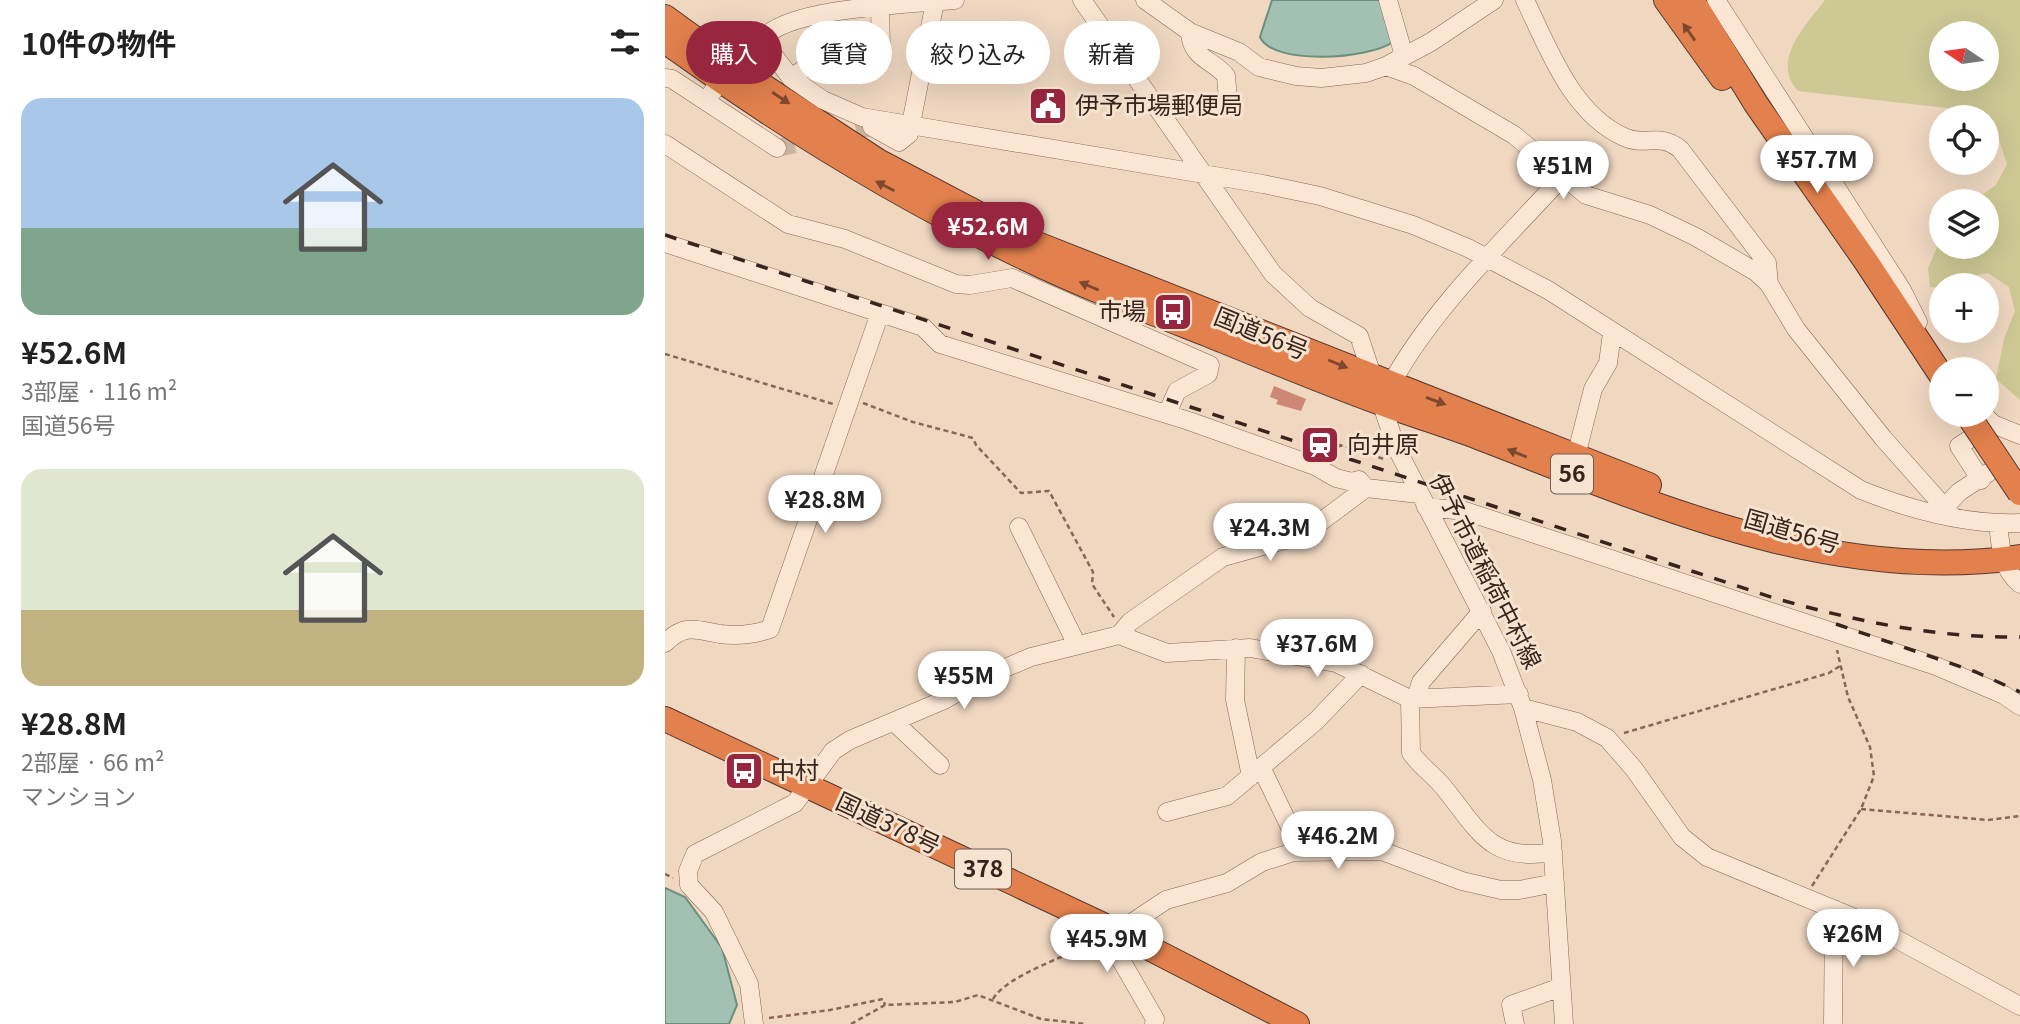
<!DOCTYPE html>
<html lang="ja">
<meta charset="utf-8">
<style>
:root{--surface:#fff;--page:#f2f2f2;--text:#222;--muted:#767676;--accent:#99263f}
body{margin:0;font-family:Georgia,"Noto Sans JP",serif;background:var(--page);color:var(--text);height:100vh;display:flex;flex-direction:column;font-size:26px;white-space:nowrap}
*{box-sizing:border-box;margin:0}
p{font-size:23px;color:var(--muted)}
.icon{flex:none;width:38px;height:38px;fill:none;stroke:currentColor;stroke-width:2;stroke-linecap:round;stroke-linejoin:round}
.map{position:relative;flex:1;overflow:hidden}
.side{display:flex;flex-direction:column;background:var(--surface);width:665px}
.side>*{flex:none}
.guide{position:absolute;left:21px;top:21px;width:665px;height:63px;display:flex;gap:14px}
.needle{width:46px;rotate:283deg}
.tools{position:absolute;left:1264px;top:21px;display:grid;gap:14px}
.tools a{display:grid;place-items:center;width:70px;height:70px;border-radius:50%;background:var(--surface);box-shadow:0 7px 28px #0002;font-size:35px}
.price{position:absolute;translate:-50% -60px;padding:0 16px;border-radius:24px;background:#fff;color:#222;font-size:23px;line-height:46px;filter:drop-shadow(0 2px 4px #0008)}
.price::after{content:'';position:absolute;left:50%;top:42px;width:21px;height:16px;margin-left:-10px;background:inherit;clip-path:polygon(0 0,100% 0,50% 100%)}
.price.selected{background:var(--accent);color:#fff}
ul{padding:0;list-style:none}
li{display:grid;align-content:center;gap:14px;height:371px;padding:0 21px}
li span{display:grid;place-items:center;height:217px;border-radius:21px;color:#555}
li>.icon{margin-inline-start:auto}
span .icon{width:126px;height:126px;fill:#fffc;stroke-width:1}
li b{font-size:30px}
h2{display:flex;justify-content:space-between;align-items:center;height:84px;padding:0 21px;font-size:30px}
.tag{padding:0 24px;border-radius:32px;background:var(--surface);box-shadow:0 7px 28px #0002;font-size:24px;line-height:63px}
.tag.selected{background:var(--accent);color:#fff}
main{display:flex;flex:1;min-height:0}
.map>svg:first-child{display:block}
.green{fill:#cdc894;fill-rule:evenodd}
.water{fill:#a3c1b2;stroke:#6a8f7e;stroke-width:2}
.building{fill:#ce8774}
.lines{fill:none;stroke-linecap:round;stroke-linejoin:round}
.minor-tunnel{stroke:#cab39f;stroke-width:18;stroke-dasharray:18 9;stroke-linecap:butt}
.minor-casing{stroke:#886757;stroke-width:19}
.highway-casing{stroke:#56372c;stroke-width:26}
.path{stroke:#886757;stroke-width:2.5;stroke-dasharray:5 3.5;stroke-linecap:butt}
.minor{stroke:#fae6d3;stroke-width:18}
.highway{stroke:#e2814d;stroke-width:24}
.rail{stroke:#38241c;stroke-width:3.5;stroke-dasharray:12 12;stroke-linecap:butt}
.highway-bridge-casing{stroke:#56372c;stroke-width:26;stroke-linecap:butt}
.highway-bridge{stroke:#e2814d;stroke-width:24}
.oneway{fill:#7c4930}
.labels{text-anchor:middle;stroke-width:6;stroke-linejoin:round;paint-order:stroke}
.shield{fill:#f6e3d0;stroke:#715d52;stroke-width:2}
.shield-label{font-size:23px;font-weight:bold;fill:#38241c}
.poi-label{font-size:24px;fill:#38241c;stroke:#f6e3d0;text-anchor:start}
.street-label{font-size:24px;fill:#38241c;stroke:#f6e3d0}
</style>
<main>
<section class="side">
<h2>10件の物件<svg class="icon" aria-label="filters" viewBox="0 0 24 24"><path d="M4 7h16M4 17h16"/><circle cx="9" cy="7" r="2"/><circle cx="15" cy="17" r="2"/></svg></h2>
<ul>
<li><span style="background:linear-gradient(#a9c7e8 60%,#7fa58c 0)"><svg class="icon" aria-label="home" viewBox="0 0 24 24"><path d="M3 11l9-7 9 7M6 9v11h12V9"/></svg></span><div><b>¥52.6M</b><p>3部屋 · 116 m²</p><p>国道56号</p></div></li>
<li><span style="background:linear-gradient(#dfe7d0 65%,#c2b280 0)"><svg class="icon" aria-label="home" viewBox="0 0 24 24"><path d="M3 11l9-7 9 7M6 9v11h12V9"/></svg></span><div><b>¥28.8M</b><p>2部屋 · 66 m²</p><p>マンション</p></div></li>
</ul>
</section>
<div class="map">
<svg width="1355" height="1024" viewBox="0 0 1355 1024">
<rect width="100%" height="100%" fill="#efd7c0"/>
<path class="green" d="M1160 0H1355V400L1331 379 1339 339 1350 311 1344 287 1323 273C1307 275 1291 285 1276 285V288L1265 287 1263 268 1276 238V247H1321V201H1308L1331 185 1342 164 1328 122 1308 111 1133 91C1105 61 1141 25 1160 0ZM1276 33H1321V79H1276Z"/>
<path class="water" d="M607 0H718L728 42C704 59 608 66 595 37Z
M0 888 20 897 57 948 72 1005 64 1024H0Z"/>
<path class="building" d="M609 386 641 399 636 411 611 404 613 400 605 397Z"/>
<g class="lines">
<path class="minor-tunnel" d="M112 148 207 127"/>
<g class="minor-casing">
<path id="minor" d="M417 0 608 274 645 308 694 336 731 447 836 651 858 708 877 780 887 841 899 1024
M480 0 525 32 574 52 594 67 631 76 656 78 701 73 721 66 766 42 829 0
M723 0 739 56
M860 0C883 48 907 114 959 137 981 147 994 132 1015 149L1102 263 1104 284
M1051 0 1237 290 1253 322
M525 32C526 59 549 60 561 76L563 100
M97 40C120 7 248 4 290 0
M721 66 749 76 849 135 921 195 985 215 1031 237 1091 272 1104 284 1131 329 1218 438 1288 517
M0 78 7 79 112 148
M126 78C159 54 174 51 216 48L215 7
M41 101 77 50 97 40 126 78 158 100 197 117 598 184 655 196 748 225 803 248 883 290 1196 490C1246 510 1301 525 1355 523
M207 127 234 142 244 134 270 2
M0 144 123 224 180 239 291 284 305 285 347 278 545 365 543 374 512 391 502 414
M0 243 258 327 275 344 524 421 650 466 671 478 687 482 694 480 701 488
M726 384C769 306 838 242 898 176
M1319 415 1328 424 1355 435
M911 456 928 389 943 363 947 333
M1316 480 1294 446 1328 424
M761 507 800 511 1271 666 1339 695 1355 706
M1279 508 1294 492 1323 473
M1333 524C1336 548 1336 567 1355 584
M354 527 411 643
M454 635 465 622 558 557 638 535 701 488 754 494
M0 643C20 623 31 630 55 634 71 636 90 634 105 629L215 313
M571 648 570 700 586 776
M751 698 756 682 817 611
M745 699 746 753C756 767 770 776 780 789 814 831 826 863 888 852
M858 708 912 722 942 738 969 769 1017 837 1042 857 1202 923 1355 1006
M229 722 275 765
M596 767 637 852
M502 812 562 796 651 721 696 674
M89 1024 84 984 49 912 24 885 23 871 30 854 130 803 168 751 185 740 279 700 319 677 366 657 454 635 502 653 585 648 671 663 745 699 854 694
M489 1024 490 1019 449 948 453 932 501 900 562 883 597 862 629 852 717 851 797 881 836 890H854L890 883
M850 1024 846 1005 896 987
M1168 1024 1169 909"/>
</g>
<g class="highway-casing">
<path id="highway" d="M1001 0 1057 78
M1027 0 1091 104 1200 260 1276 375
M0 17 66 65 213 161 367 242 984 485
M0 41C114 124 233 197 360 258 420 287 483 311 544 335 601 358 658 382 716 403 748 415 781 425 813 437 985 503 1166 585 1355 557
M0 719 453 932 632 1024"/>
</g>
<path class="path" d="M0 354 168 404
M198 403 248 422 308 438 311 445 356 493 384 491 428 572 427 584 449 617
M674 447 675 445 719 459
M959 733 1164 673 1175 666
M1196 809 1323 820 1355 816
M0 874 8 878
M1147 886 1196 809 1209 776 1205 747 1183 697 1172 650
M328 999C341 976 404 955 430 942
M104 1018 165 1010 218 999 220 1005
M186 1024 220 1005 290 1002 313 995 376 1019 421 1024"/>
<use href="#minor" class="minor"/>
<use href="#highway" class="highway"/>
<path class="rail" d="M0 235 1109 598C1190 621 1270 638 1355 637
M1171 624 1311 672 1355 692"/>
<g class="highway-bridge-casing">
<path id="highway-bridge" d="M1303 415 1355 493"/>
</g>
<use href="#highway-bridge" class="highway-bridge"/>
</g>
<defs><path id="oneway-solid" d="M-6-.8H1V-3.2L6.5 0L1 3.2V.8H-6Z" transform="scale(1.75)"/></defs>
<g class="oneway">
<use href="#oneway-solid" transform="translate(1024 32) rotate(-125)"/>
<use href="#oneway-solid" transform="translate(116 98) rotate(33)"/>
<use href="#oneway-solid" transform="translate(220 186) rotate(-153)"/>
<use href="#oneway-solid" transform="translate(424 286) rotate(-157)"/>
<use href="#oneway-solid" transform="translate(673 364) rotate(22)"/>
<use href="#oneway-solid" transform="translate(771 401) rotate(20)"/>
<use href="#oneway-solid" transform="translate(852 453) rotate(-158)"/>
</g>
<defs>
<g id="civic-square" transform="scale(2.0125)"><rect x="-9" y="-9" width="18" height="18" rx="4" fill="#99263f" stroke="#f6e3d0"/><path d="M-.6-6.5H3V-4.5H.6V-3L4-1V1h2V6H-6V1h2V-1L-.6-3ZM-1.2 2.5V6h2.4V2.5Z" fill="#fff"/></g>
<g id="bus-square" transform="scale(2.0125)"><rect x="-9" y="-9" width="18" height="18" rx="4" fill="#99263f" stroke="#f6e3d0"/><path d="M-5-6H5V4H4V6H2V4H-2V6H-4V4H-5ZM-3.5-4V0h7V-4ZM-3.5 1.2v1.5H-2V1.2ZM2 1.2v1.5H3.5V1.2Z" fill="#fff"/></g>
<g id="station-square" transform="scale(2.0125)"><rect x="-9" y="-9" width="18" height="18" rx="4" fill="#99263f" stroke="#f6e3d0"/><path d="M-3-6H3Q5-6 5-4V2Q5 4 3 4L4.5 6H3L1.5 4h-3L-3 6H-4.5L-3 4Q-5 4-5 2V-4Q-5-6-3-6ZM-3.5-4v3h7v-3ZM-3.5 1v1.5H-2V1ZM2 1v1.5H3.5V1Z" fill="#fff"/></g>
</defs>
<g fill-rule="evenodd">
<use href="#civic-square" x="383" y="106"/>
<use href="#bus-square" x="508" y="312"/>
<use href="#station-square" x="655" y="445"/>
<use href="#bus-square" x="79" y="771"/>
</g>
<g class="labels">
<g class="shield">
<rect x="886" y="454.5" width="42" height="39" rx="5"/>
<rect x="290" y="849.5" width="56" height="39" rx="5"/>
</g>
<g class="shield-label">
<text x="907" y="482">56</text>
<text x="318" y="877">378</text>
</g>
<g class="poi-label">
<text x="410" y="114">伊予市場郵便局</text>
<text x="481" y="320" text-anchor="end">市場</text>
<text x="682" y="453">向井原</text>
<text x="106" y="779">中村</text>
</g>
<g class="street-label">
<text transform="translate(596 334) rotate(22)" y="8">国道56号</text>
<text transform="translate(1127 532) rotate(16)" y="8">国道56号</text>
<text transform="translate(820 571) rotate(63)" y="8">伊予市道稲荷中村線</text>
<text transform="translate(223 824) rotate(25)" y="8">国道378号</text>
</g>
</g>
</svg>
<div class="tools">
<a><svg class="needle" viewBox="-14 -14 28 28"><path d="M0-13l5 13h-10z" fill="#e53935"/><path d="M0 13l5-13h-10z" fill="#767676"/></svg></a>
<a><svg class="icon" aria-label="locate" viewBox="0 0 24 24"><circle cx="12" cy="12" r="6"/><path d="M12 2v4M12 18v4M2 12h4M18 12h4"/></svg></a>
<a><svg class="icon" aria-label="layers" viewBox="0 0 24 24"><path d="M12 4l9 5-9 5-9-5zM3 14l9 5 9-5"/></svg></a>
<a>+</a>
<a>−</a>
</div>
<b class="price" style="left:1152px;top:195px">¥57.7M</b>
<b class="price" style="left:898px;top:201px">¥51M</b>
<b class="price selected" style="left:323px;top:262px">¥52.6M</b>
<b class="price" style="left:160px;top:535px">¥28.8M</b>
<b class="price" style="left:605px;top:563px">¥24.3M</b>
<b class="price" style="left:652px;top:679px">¥37.6M</b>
<b class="price" style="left:299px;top:711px">¥55M</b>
<b class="price" style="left:673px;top:871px">¥46.2M</b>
<b class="price" style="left:1188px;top:969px">¥26M</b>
<b class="price" style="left:442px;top:974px">¥45.9M</b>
<div class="guide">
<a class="tag selected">購入</a>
<a class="tag">賃貸</a>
<a class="tag">絞り込み</a>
<a class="tag">新着</a>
</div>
</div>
</main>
